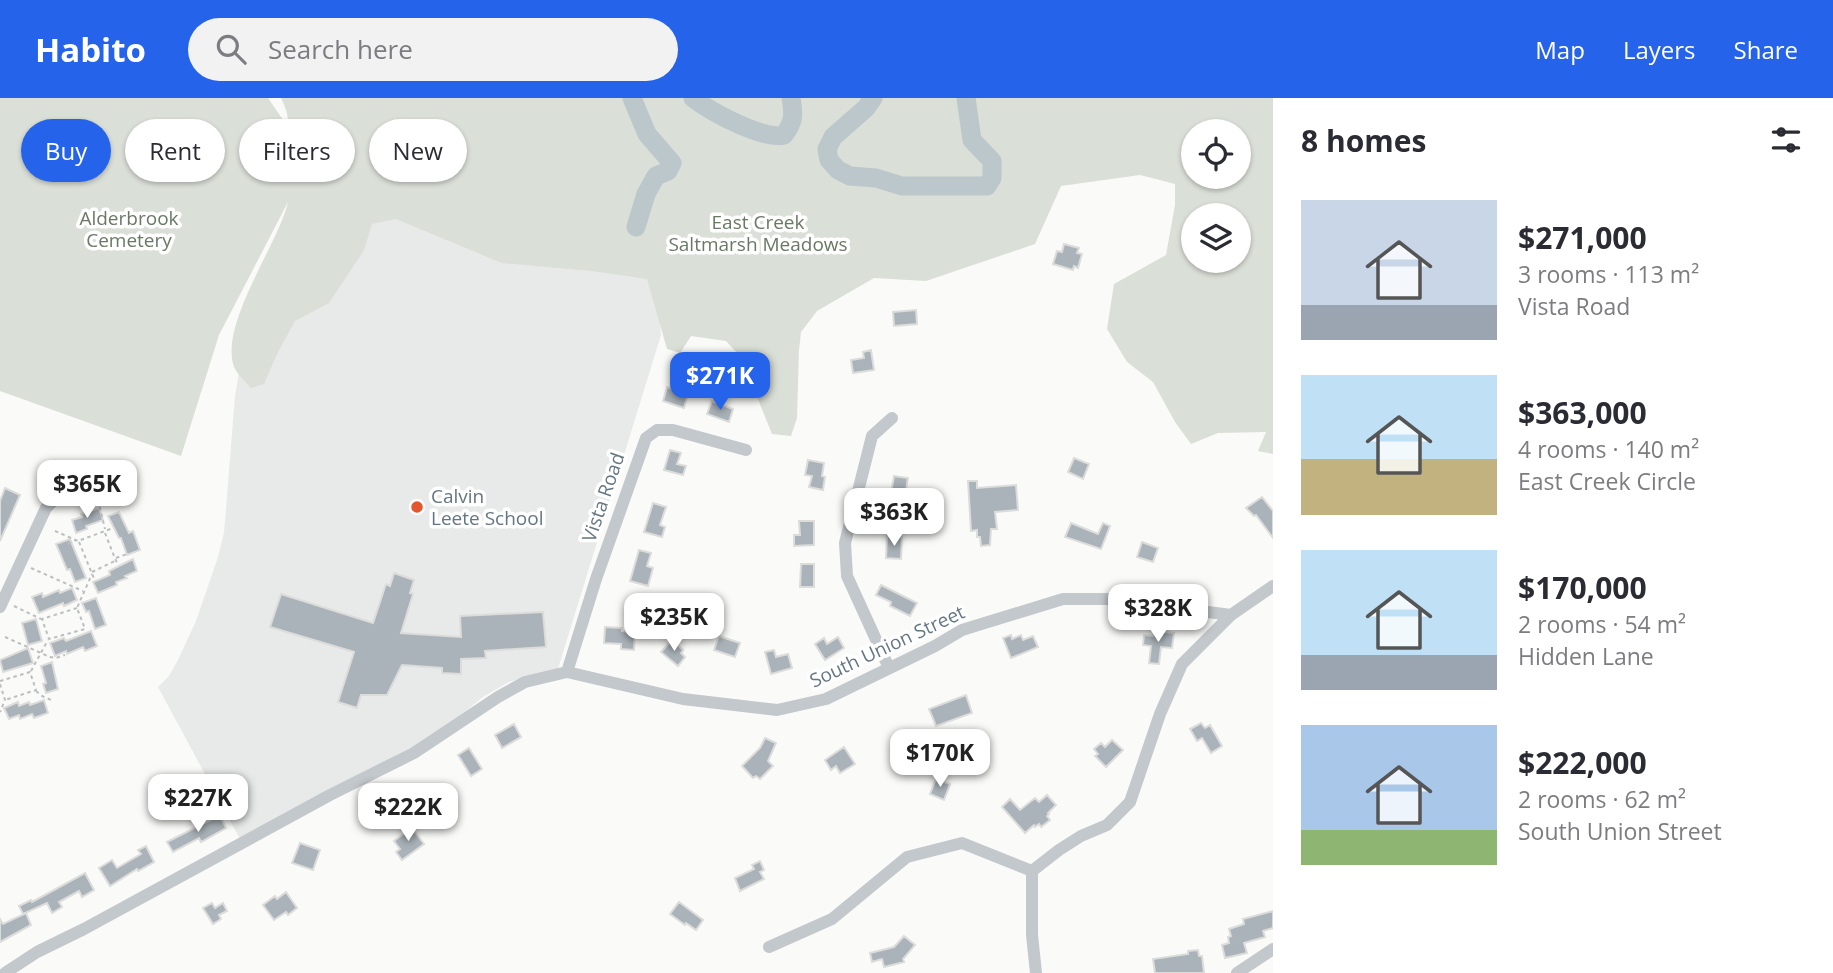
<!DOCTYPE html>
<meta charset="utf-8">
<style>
:root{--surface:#fff;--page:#f2f2f3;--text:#2b2b33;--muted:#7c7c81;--accent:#2563eb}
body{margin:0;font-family:"Open Sans",sans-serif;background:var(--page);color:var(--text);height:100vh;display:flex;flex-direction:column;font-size:26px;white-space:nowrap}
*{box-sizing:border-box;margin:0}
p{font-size:23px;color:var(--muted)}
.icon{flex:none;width:38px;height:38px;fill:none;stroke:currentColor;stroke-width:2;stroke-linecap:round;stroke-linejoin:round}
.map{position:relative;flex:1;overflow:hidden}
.panel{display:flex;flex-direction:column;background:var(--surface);width:560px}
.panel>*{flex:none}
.top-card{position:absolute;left:21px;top:21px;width:665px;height:63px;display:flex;gap:14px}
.buttons{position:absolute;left:1181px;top:21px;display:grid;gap:14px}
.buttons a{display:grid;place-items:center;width:70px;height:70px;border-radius:50%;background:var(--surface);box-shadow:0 2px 5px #0004;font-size:35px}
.price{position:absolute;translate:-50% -60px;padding:0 16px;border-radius:14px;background:#fff;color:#222;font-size:23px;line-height:46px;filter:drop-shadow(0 2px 4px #0008)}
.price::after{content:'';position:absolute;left:50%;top:42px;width:21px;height:16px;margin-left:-10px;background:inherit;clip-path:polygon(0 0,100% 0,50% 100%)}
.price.selected{background:var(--accent);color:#fff}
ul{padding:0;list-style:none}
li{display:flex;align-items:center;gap:21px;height:175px;padding:0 28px}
li span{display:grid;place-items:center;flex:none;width:196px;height:140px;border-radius:0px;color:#555}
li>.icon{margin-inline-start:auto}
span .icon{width:84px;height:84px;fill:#fffc;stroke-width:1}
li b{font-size:30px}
h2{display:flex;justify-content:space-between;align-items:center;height:84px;padding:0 28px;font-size:30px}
.pill{padding:0 24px;border-radius:32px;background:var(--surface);box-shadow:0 2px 5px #0004;font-size:24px;line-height:63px}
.pill.selected{background:var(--accent);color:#fff}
header{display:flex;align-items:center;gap:42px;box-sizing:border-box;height:98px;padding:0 35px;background:var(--accent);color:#fff}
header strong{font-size:33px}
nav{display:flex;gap:38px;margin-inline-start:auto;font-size:24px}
.search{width:490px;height:63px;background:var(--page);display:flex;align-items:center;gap:18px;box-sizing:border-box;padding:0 24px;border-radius:38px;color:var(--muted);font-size:26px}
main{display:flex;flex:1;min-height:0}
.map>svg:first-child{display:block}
.built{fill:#e8e9e9}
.green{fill:#dadfd7;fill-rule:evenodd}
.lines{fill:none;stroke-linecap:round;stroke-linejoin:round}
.river{stroke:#bbc7cb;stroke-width:19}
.building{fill:#aab3b9;stroke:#dcdcda;stroke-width:2}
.path{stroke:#bbbfc2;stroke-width:2;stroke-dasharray:3.5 3.5;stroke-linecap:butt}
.minor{stroke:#c3c8cc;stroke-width:12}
.poi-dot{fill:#e4572e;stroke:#fff;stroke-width:2.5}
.labels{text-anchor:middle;stroke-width:7;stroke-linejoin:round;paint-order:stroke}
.park-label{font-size:19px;fill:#687a64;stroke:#fff}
.poi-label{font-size:19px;fill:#657683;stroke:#fff;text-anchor:start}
.street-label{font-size:19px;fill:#657683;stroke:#fff}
</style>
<header>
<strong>Habito</strong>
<div class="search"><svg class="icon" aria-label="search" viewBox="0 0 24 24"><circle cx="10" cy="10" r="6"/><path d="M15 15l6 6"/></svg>Search here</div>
<nav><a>Map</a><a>Layers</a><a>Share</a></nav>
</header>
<main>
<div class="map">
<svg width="1273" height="875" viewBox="0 0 1273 875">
<rect width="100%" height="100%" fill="#fafaf8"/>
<path class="built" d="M370 110 655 172 661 237 557 574 539 575 509 584 483 599 432 640 240 741 158 589 169 578 178 562 196 523 218 459 224 435 235 298 241 263Z"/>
<path class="green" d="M0 0H268L288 29C289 19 286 10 281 0H1273V356L1258 353 1266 334 1218 335 1191 346 1175 324 1153 284 1127 264 1107 231 1114 186 1166 157 1175 107V86L1140 77 1061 88 1035 146 926 183 874 180 817 213 801 234 799 252 797 320 791 338 772 336 741 259 726 243 691 238 680 255 667 251 647 181 592 173 502 165 396 121 372 126 364 152 329 205 295 223 277 256 264 286 251 290C246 284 237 276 234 269 219 226 278 147 288 104L219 237 181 358 0 293ZM1239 33V79H1194V33ZM1239 117V163H1194V117Z"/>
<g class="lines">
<path class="river" d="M632 0 647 36 672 65 668 73 656 78 646 96 636 129
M693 0C711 14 763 42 784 37 794 24 794 17 791 0
M873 0 866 10 833 39 827 51 829 62 838 72 850 78 876 80 902 88H987L992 80V63L972 42 966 0"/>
</g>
<path class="building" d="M1064 146 1079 150 1077 155 1082 156 1078 170 1074 168 1073 172 1053 166 1057 153 1062 154Z
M916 212 917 226 894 228 893 214Z
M871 252 874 272 853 275 851 262 864 260 863 254Z
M667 289 688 296 684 310 663 303Z
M712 303 733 311 729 324 707 316Z
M670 352 681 355 677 366 686 368 683 377 664 372Z
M1074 360 1089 366 1083 381 1068 374Z
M808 362 824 365 822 378 825 379 823 392 809 389 812 378 805 377Z
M894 378 908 380 904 403 890 401Z
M968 383H977V390L1016 387 1018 412 995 414 997 431H991L990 447 981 448 980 439H977V432L971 433Z
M5 390 20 397 0 443V403Z
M1262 399 1273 413V440L1256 417 1254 418 1246 410Z
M653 405 666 409 660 427 665 429 662 439 644 434Z
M99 410 103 422 86 428 87 431 76 435 72 422 82 419 81 416Z
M119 414 129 435 133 433 140 452 127 457 121 440H119L108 418Z
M799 423H814V447L794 448V437H800Z
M1071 425 1098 436 1103 425 1110 428 1101 451 1065 439Z
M887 438 902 439 901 461 886 460Z
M70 441 86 480 75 484 70 471 67 472 56 446Z
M1142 444 1158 450 1153 464 1137 459Z
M639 452 651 455 647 468 653 470 648 488 630 483Z
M133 461 137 473 125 478 127 480 116 484 117 487 98 495 93 484 110 477 109 473Z
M801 466H814V489H800Z
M394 475 414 482 410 495 413 496 401 535 461 539 460 518 543 514 546 549 485 553 486 560 461 561V576L442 575V570L402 567 387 597H361L357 610 338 604 354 554 270 529 281 496 373 525 386 486 390 488Z
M881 487 917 505 910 518 890 508 891 504 876 497Z
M72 490 77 502 64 508 63 505 39 515 32 499 42 495 43 499 59 492 60 495Z
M96 500 106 527 95 531 89 513 86 514 82 505Z
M36 521 42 543 28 547 22 525Z
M605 529 622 530V533L635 534 634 552 621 551V546L604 545Z
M91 533 97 548 85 553 83 549 67 556 66 553 55 558 50 545 64 540 66 543Z
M1154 533 1174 535 1172 550 1161 549 1159 566 1149 565 1151 548 1143 547 1144 537 1153 538Z
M1011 537 1012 541 1021 537 1023 542 1033 538 1038 549 1011 560 1003 540Z
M719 538 740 545 735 559 714 552Z
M838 539 844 550 825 562 815 546 824 540 827 546Z
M672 542 683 552 681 555 685 559 678 568 661 554Z
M28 550 33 565 3 574 0 562Z
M774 552 776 559 788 556 792 570 771 576 765 554Z
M52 564 58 591 46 595 43 586 46 585 41 568Z
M966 597 972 615 936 628 929 611Z
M44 602 48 615 34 620 32 616 20 621 19 617 9 621 4 610 18 604 19 608 29 604 30 607Z
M1201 625 1205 630 1210 627 1222 648 1211 655 1202 640 1197 643 1190 631Z
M514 626 521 639 502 650 495 637Z
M765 640 776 645 768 663 773 668 760 681 756 678 753 680 742 668 760 650Z
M1112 642 1123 652 1106 669 1095 658 1098 656 1094 651 1101 645 1105 649Z
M844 649 855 666 840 675 836 668 831 672 825 662Z
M469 650 482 671 471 678 458 657Z
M936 681 950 686 944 702 930 696Z
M1047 697 1056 707 1048 715 1049 716 1047 718 1050 722 1041 729 1039 726 1035 729 1034 727 1025 735 1002 709 1010 701 1020 712 1035 700 1039 704Z
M220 717 226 730 201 744 199 740 173 754 167 744Z
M409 726 424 746 402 762 396 754 400 751 394 743 405 735 402 732Z
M300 745 320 752 313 772 292 765Z
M146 748 154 764 138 773 137 771 110 788 99 770 112 762 117 770 141 756 138 752Z
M760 763 764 772 760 774 764 781 740 793 735 780 754 771 752 767Z
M85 775 94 792 82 799 79 793 59 804 62 809 52 815 47 805 23 816 19 808 31 802 32 804Z
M286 794 297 810 288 817 286 814 274 822 263 807 275 798 277 801Z
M679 804 703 822 696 832 686 825 685 827 670 816Z
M212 805 215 810 223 805 227 813 219 817 221 821 213 826 203 810Z
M1273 813V830L1263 833 1265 839 1244 845 1247 855 1225 860 1222 847 1229 845 1228 839 1231 838 1229 831 1244 826 1243 821Z
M26 815 31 827 0 844V821L3 826Z
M904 838 915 847 903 861 904 864 884 869 882 861 872 864 870 855 894 849Z
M1198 852 1199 858H1202L1204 875H1155L1153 861 1188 856V853Z"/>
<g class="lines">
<path class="path" d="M98 402 105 431
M55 433 78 443 113 430
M105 435 116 463 120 466
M79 444 95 483
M68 446 76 442
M116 460 127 456
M31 470 83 493
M92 474 115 463
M14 508 41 521
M77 510 42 521 49 541 85 531 77 510 92 476
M5 539 50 559 56 560 65 557
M31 573 48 542
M0 583 30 574 36 592 5 602
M0 586 5 602 0 614
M36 593 42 598 51 602"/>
<path class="minor" d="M0 509 46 410 61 395
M889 570 847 478 845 445 872 338 892 320
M567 574 596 481 646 340 657 332H673L746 352
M769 849 832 821 907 759 962 745 1032 773
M5 875 37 854 84 831 330 697 414 655 498 599 525 584 567 574 683 601 777 612 826 601 935 548 962 532 1063 501H1108L1231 517
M1036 875 1032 837V773L1059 752 1081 738 1107 727 1130 704 1160 616 1182 566 1231 517 1273 488
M1237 875 1273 851"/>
</g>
<circle class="poi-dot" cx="417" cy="409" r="7"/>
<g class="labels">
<g class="park-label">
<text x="129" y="127">Alderbrook<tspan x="129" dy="22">Cemetery</tspan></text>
<text x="758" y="131">East Creek<tspan x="758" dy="22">Saltmarsh Meadows</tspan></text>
</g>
<g class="poi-label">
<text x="431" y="405">Calvin<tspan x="431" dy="22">Leete School</tspan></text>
</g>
<g class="street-label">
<text transform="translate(603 399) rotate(-71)" y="7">Vista Road</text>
<text transform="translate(887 548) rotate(-25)" y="7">South Union Street</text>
</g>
</g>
</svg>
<div class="buttons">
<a><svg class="icon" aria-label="locate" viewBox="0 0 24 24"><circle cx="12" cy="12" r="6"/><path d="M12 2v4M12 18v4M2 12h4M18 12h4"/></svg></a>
<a><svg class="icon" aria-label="layers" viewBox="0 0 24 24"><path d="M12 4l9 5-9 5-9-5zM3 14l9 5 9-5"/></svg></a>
</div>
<b class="price selected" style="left:720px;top:314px">$271K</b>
<b class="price" style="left:87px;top:422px">$365K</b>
<b class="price" style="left:894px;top:450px">$363K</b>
<b class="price" style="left:1158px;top:546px">$328K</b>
<b class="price" style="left:674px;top:555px">$235K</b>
<b class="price" style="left:940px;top:691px">$170K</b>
<b class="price" style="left:198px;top:736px">$227K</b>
<b class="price" style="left:408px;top:745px">$222K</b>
<div class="top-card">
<a class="pill selected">Buy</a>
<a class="pill">Rent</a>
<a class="pill">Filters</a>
<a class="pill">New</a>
</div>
</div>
<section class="panel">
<h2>8 homes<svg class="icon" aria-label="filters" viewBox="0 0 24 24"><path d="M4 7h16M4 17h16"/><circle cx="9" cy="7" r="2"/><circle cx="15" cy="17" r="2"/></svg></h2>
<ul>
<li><span style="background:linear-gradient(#c9d6e8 75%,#9aa5b1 0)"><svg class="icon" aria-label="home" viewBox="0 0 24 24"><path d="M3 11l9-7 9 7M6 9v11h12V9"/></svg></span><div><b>$271,000</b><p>3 rooms · 113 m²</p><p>Vista Road</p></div></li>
<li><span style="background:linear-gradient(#bfe0f5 60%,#c2b280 0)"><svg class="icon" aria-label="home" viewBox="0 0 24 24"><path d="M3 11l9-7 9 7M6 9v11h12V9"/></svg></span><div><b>$363,000</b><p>4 rooms · 140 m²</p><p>East Creek Circle</p></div></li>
<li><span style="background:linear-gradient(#bfe0f5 75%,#9aa5b1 0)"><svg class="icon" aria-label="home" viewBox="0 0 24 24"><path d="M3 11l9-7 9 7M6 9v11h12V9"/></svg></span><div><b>$170,000</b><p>2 rooms · 54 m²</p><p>Hidden Lane</p></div></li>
<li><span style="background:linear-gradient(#a9c7e8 75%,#8fb573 0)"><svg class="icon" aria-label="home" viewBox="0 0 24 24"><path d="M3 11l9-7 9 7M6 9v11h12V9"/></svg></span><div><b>$222,000</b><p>2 rooms · 62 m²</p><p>South Union Street</p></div></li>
</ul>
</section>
</main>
